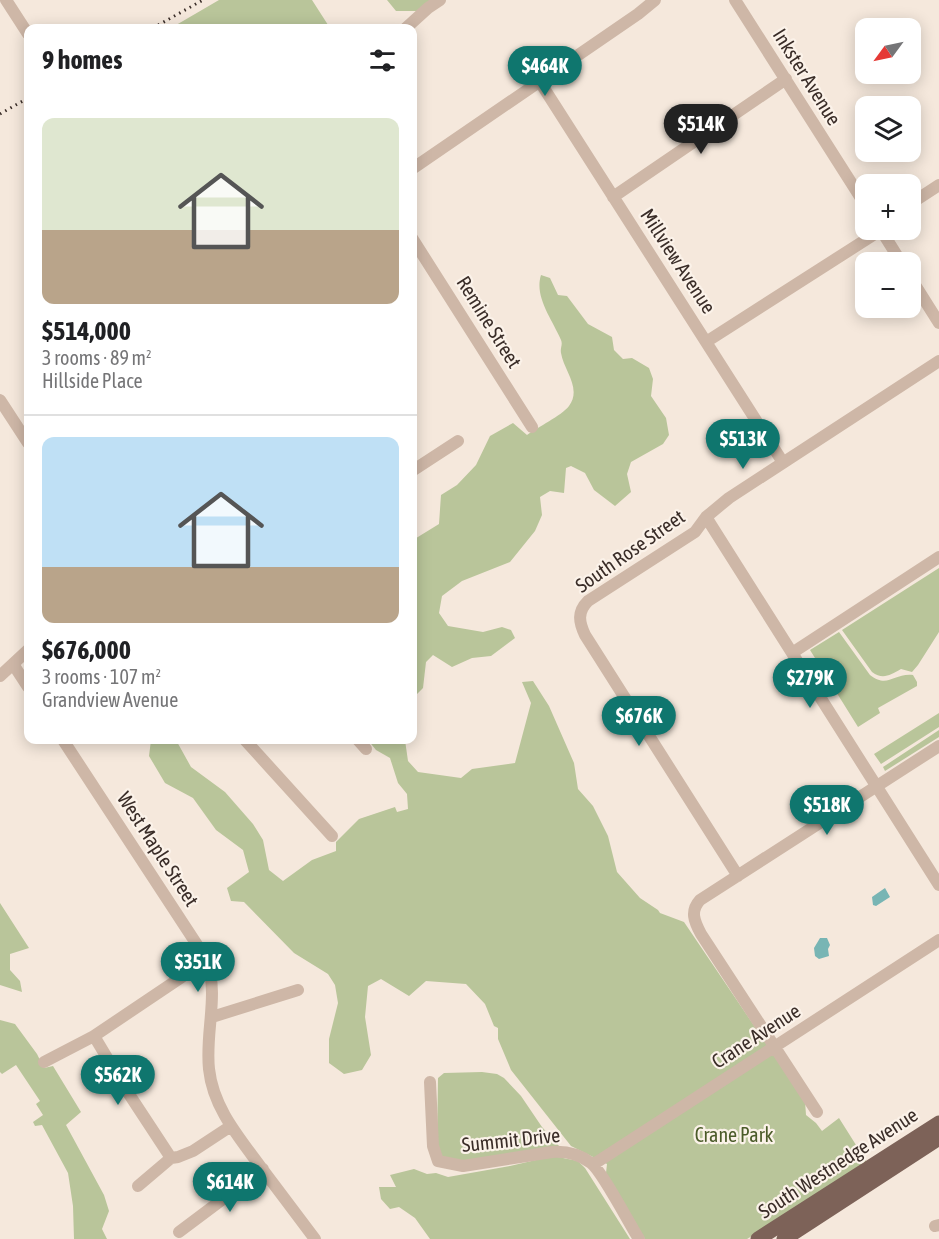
<!DOCTYPE html>
<meta charset="utf-8">
<style>
:root{--surface:#fff;--page:#f6f6f6;--text:#202124;--muted:#757577;--line:#e0e0e0;--accent:#0f766e}
body{margin:0;font-family:"Asap Condensed",sans-serif;background:var(--page);color:var(--text);height:100vh;display:flex;flex-direction:column;font-size:22px;white-space:nowrap}
*{box-sizing:border-box;margin:0}
p{font-size:20px;color:var(--muted)}
.icon{flex:none;width:33px;height:33px;fill:none;stroke:currentColor;stroke-width:2;stroke-linecap:round;stroke-linejoin:round}
.map{position:relative;flex:1;overflow:hidden}
.drawer{position:absolute;left:24px;top:24px;width:393px;height:720px;display:flex;flex-direction:column;background:var(--surface);border-radius:12px;box-shadow:0 3px 15px #0003}
.drawer>*{flex:none}
.needle{width:39px;rotate:237deg}
.tools{position:absolute;left:855px;top:18px;display:grid;gap:12px}
.tools a{display:grid;place-items:center;width:66px;height:66px;border-radius:12px;background:var(--surface);box-shadow:0 3px 15px #0003;font-size:30px}
.price{position:absolute;translate:-50% -51px;padding:0 14px;border-radius:21px;background:var(--accent);color:#fff;font-size:20px;line-height:39px;filter:drop-shadow(0 2px 3px #0008)}
.price::after{content:'';position:absolute;left:50%;top:36px;width:18px;height:14px;margin-left:-9px;background:inherit;clip-path:polygon(0 0,100% 0,50% 100%)}
.price.current{background:#222;color:#fff}
ul{padding:0;list-style:none}
li{display:grid;align-content:center;gap:12px;height:318px;padding:0 18px}
li+li{border-top:2px solid var(--line)}
li span{display:grid;place-items:center;height:186px;border-radius:12px;color:#555}
li>.icon{margin-inline-start:auto}
span .icon{width:108px;height:108px;fill:#fffc;stroke-width:1}
li b{font-size:26px}
h2{display:flex;justify-content:space-between;align-items:center;height:72px;padding:0 18px;font-size:26px}
.map>svg:first-child{display:block}
.green{fill:#b9c59a}
.water{fill:#78b5b4}
.lines{fill:none;stroke-linecap:round;stroke-linejoin:round}
.minor{stroke:#ceb7a7;stroke-width:12}
.major{stroke:#7d6258;stroke-width:15}
.rail{stroke:#3a2d28;stroke-width:3;stroke-dasharray:1.5 4.5;stroke-linecap:butt}
.labels{text-anchor:middle;stroke-width:4.5;stroke-linejoin:round;paint-order:stroke}
.street-label{font-size:20px;fill:#3a2d28;stroke:#fbf2e9}
.park-label{font-size:20px;fill:#4b5b29;stroke:#fbf2e9}
</style>
<div class="map">
<svg width="939" height="1239" viewBox="0 0 939 1239">
<rect width="100%" height="100%" fill="#f5e8dc"/>
<path class="green" d="M219 0H312L330 28H171Z
M387 0H434L417 11H396Z
M541 275 550 278 558 295 567 296 588 324 612 337 614 350 623 359 632 358 649 368 653 379 651 396 666 418 669 435 663 444 631 462 627 474 631 492 615 506 594 490 585 473 571 466 566 468 564 493 550 491 540 497 542 515 535 531 510 562 462 581 442 596 439 613 448 626 483 632 502 627 511 630 515 638 491 656 472 658 452 667 433 655 426 662 423 688 413 698V540L439 524 441 495 457 485 476 465 490 436 513 423 527 435C538 427 561 416 569 406 582 388 564 371 561 353 560 348 563 345 561 340 552 319 534 297 541 275Z
M939 568V632L918 665 912 672 901 669C890 675 883 680 872 672L842 630Z
M839 632 870 675C888 689 893 673 913 675L917 682V686L878 708 880 713 858 727 810 650Z
M533 681 549 706 574 763 578 789 593 806 608 836 617 872 640 898 658 910 660 913 684 922 805 1101 806 1115 816 1123 822 1131 839 1118 868 1164 747 1239H645L606 1173 607 1164 571 1146 511 1070 498 1039V1028L494 1026 485 1004 466 984 426 981 409 996 381 979 368 986 365 1017 371 1055 362 1070 344 1074 329 1063V1039L338 1003 335 985 328 974 294 953 244 902 231 901 227 888 249 872 243 850 216 830 193 798 165 783 149 756 151 740H176L191 767 225 792 253 824 263 840 269 870 283 881 312 860 336 851V842L359 819 395 807 397 812 408 809 407 794 398 783 390 758 376 750 368 740H405L408 761 418 772 461 778 472 769 515 763 531 703 522 682Z
M939 713V727L881 764 874 754Z
M939 730V737L885 771 883 767Z
M0 903 29 948 10 954V970L20 981 22 992 0 985Z
M0 1020 15 1024 37 1054 44 1068 53 1066 81 1112 66 1125 104 1195 109 1211 102 1229 107 1239H74L73 1206 68 1173 42 1125 35 1126 33 1122 43 1115 36 1104 40 1101 16 1065 2 1074 0 1072Z
M482 1072 497 1074 504 1078 521 1096 542 1127 559 1146 462 1161 442 1157 437 1145 438 1078 444 1073Z
M553 1156 578 1161 585 1168 630 1239H430L415 1218 399 1207 390 1209 381 1199 379 1187H396L390 1175 414 1169 427 1174 436 1173 448 1177 510 1166Z"/>
<path class="water" d="M885 888 890 897 876 906 873 905 872 897Z
M820 938H827L830 945 828 949 829 956 819 959 815 956 814 948Z"/>
<g class="lines">
<path class="minor" d="M6 0 28 34
M735 0 866 206
M406 28 428 8 440 0
M540 82 782 461
M412 169 638 14 655 0
M613 197 786 79
M910 204 939 185
M881 230 901 262
M412 238 532 427
M910 277 939 323
M706 342 881 230
M0 400 28 443
M412 471 458 441
M706 517 939 885
M792 653 939 557
M13 664 28 687
M0 676 28 650
M63 740 207 960C219 997 205 1032 209 1069 213 1107 238 1136 260 1166 278 1190 297 1215 315 1239
M245 740 332 836
M358 740 366 749
M738 876 585 635C579 622 577 612 588 601L695 532 706 517 729 498 939 361
M212 1017 298 990
M94 1036 127 1091 171 1158
M44 1062 94 1036 207 960
M430 1082 433 1146 438 1161 463 1166 552 1152C567 1151 579 1154 591 1163 602 1171 630 1225 639 1239
M817 1112 701 934C694 921 690 911 700 900L939 746
M594 1164 939 940
M138 1186 171 1158 178 1157 193 1151 231 1126
M935 1226 939 1225
M179 1232 263 1169"/>
<path class="major" d="M758 1239 939 1123
M784 1239 939 1138"/>
<path class="rail" d="M153 28 203 0
M0 114 28 98"/>
</g>
<g class="labels">
<g class="street-label">
<text transform="translate(807 77) rotate(58)" y="7">Inkster Avenue</text>
<text transform="translate(678 261) rotate(57)" y="7">Millview Avenue</text>
<text transform="translate(489 322) rotate(58)" y="7">Remine Street</text>
<text transform="translate(630 551) rotate(-35)" y="7">South Rose Street</text>
<text transform="translate(158 849) rotate(57)" y="7">West Maple Street</text>
<text transform="translate(756 1036) rotate(-33)" y="7">Crane Avenue</text>
<text transform="translate(511 1140) rotate(-6)" y="7">Summit Drive</text>
<text transform="translate(838 1163) rotate(-33)" y="7">South Westnedge Avenue</text>
</g>
<g class="park-label">
<text x="734" y="1142">Crane Park</text>
</g>
</g>
</svg>
<div class="tools">
<a><svg class="needle" viewBox="-14 -14 28 28"><path d="M0-13l5 13h-10z" fill="#e53935"/><path d="M0 13l5-13h-10z" fill="#757577"/></svg></a>
<a><svg class="icon" aria-label="layers" viewBox="0 0 24 24"><path d="M12 4l9 5-9 5-9-5zM3 14l9 5 9-5"/></svg></a>
<a>+</a>
<a>−</a>
</div>
<b class="price" style="left:545px;top:97px">$464K</b>
<b class="price current" style="left:701px;top:155px">$514K</b>
<b class="price" style="left:743px;top:470px">$513K</b>
<b class="price" style="left:810px;top:709px">$279K</b>
<b class="price" style="left:639px;top:747px">$676K</b>
<b class="price" style="left:827px;top:836px">$518K</b>
<b class="price" style="left:198px;top:993px">$351K</b>
<b class="price" style="left:118px;top:1106px">$562K</b>
<b class="price" style="left:230px;top:1213px">$614K</b>
<section class="drawer">
<h2>9 homes<svg class="icon" aria-label="filters" viewBox="0 0 24 24"><path d="M4 7h16M4 17h16"/><circle cx="9" cy="7" r="2"/><circle cx="15" cy="17" r="2"/></svg></h2>
<ul>
<li><span style="background:linear-gradient(#dfe7d0 60%,#b9a48a 0)"><svg class="icon" aria-label="home" viewBox="0 0 24 24"><path d="M3 11l9-7 9 7M6 9v11h12V9"/></svg></span><div><b>$514,000</b><p>3 rooms · 89 m²</p><p>Hillside Place</p></div></li>
<li><span style="background:linear-gradient(#bfe0f5 70%,#b9a48a 0)"><svg class="icon" aria-label="home" viewBox="0 0 24 24"><path d="M3 11l9-7 9 7M6 9v11h12V9"/></svg></span><div><b>$676,000</b><p>3 rooms · 107 m²</p><p>Grandview Avenue</p></div></li>
</ul>
</section>
</div>
